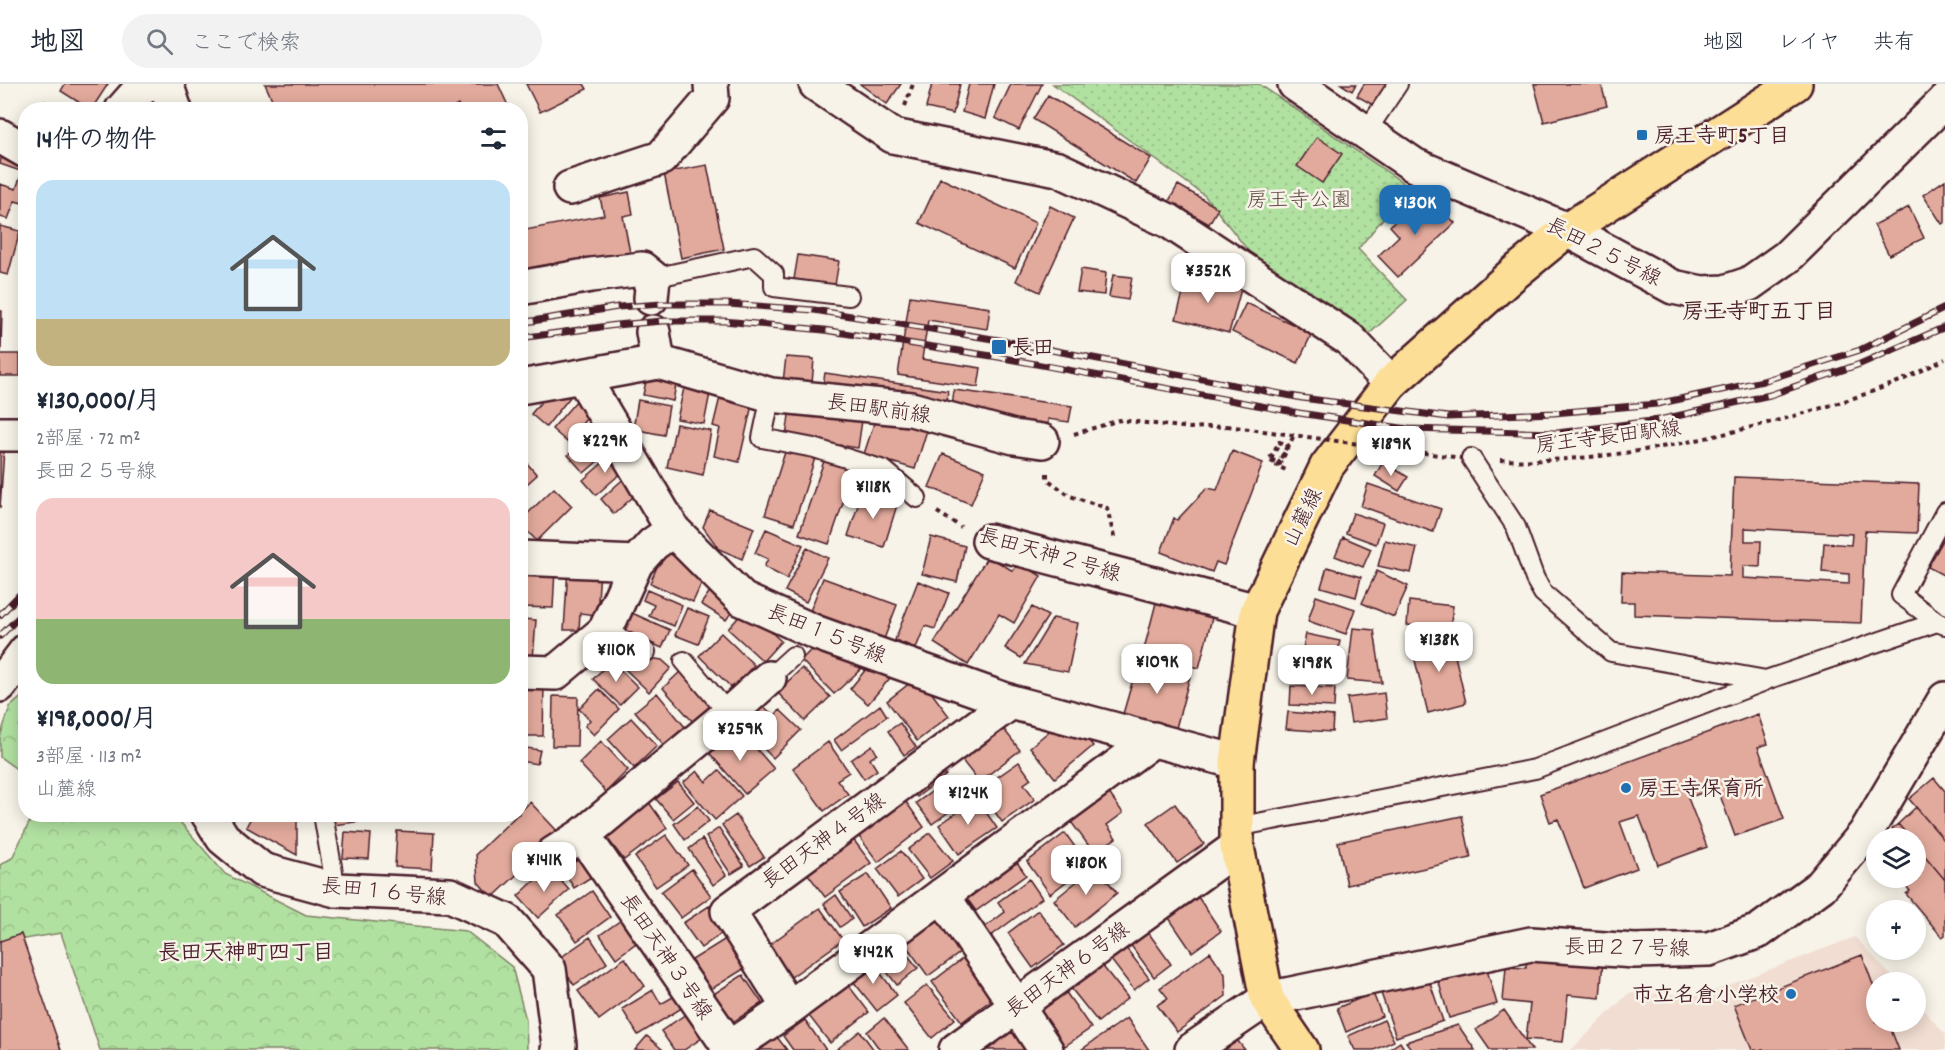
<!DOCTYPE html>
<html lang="ja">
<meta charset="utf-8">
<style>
:root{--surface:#fff;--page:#f2f2f3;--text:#1f2937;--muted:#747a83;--line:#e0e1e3;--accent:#1f6fb2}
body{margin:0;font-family:Dekko,"Klee One",sans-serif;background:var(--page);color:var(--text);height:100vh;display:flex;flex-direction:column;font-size:22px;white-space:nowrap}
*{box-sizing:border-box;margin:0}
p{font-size:20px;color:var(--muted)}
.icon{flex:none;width:33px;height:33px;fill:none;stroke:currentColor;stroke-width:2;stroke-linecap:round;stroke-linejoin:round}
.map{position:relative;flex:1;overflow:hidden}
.drawer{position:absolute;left:18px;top:18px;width:510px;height:720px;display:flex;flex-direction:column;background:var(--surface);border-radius:24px;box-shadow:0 3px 15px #0003}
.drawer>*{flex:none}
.fabs{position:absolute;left:1866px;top:744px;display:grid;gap:12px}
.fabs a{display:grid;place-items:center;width:60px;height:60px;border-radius:50%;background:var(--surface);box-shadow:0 3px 15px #0003;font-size:30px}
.price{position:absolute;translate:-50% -51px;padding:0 14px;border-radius:12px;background:#fff;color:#222;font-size:20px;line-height:39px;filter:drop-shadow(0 2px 3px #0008)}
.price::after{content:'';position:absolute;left:50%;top:36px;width:18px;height:14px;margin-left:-9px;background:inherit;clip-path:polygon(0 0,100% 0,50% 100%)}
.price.current{background:var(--accent);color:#fff}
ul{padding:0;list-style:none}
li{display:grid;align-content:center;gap:12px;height:318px;padding:0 18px}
li span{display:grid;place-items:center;height:186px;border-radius:18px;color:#555}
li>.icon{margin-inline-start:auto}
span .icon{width:108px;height:108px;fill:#fffc;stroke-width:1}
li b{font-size:26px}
h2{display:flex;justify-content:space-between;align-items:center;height:72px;padding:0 18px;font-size:26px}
header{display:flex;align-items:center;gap:36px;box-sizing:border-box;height:84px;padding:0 30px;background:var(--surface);border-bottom:2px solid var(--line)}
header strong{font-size:28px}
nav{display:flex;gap:33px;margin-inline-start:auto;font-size:21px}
.search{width:420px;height:54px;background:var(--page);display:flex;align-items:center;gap:15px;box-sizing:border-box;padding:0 21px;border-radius:33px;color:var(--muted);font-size:22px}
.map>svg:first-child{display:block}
.built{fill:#f1ddd1}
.grass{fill:url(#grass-dots);stroke:#7e8066;stroke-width:1.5}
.forest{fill:url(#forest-crowns);stroke:#7e8066;stroke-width:1.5}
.building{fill:#e2aa9c;stroke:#4a1f2b;stroke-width:1.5;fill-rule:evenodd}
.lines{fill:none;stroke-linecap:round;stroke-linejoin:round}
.service-casing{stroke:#4a1f2b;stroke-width:22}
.minor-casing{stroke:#4a1f2b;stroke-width:38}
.tertiary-casing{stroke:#4a1f2b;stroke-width:38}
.primary-casing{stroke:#4a1f2b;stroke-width:38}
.path{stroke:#4a1f2b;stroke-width:4;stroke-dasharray:4.5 4.5;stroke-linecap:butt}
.service{stroke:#f7f3e8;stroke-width:18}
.minor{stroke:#f7f3e8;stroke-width:33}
.tertiary{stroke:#f7f3e8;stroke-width:33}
.primary{stroke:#fcde96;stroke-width:33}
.rail-casing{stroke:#4a1f2b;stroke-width:7}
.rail{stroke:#f7f3e8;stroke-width:4.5;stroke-dasharray:14;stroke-linecap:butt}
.path-bridge{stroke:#4a1f2b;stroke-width:4;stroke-dasharray:4.5 4.5;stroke-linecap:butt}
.poi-dot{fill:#1f6fb2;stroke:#f7f3e8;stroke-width:2}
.labels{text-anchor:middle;stroke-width:5;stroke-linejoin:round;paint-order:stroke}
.poi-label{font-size:21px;font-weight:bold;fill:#4a1f2b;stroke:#f7f3e8;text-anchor:start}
.park-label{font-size:21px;fill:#645048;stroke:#f7f3e8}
.street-label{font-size:21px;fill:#4a1f2b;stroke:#f7f3e8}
.neighbourhood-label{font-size:22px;font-weight:bold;fill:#4a1f2b;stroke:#f7f3e8}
</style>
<header>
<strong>地図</strong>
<div class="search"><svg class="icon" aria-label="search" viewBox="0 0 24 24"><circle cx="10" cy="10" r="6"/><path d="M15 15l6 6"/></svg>ここで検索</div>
<nav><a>地図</a><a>レイヤ</a><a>共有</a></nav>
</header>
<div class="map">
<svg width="1945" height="966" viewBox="0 0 1945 966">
<defs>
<pattern id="grass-dots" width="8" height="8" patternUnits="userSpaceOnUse" patternTransform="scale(1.5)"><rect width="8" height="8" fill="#b1e1a1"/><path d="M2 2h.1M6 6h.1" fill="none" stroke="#9ac18b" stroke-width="1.8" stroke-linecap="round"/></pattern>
<pattern id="forest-crowns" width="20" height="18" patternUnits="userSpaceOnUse" patternTransform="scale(1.5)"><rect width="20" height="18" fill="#b1e1a1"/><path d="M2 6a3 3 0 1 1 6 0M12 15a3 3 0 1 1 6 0" fill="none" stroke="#9ac18b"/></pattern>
</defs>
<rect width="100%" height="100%" fill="#f7f3e8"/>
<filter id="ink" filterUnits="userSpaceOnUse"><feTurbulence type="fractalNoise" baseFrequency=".0167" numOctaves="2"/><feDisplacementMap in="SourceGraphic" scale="12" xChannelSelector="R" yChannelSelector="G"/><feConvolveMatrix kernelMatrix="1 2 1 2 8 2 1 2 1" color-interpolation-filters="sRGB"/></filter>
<g filter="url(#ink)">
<path class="built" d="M1855 853 1897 898H1876V938H1916V918L1945 950V966H1571L1629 909 1703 911Z"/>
<path class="grass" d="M1053 0H1259L1409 103 1358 165 1407 216 1369 250 1250 169 1205 112Z"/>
<path class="forest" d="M25 610V691L0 673V653L10 623Z
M33 731H174L225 790 306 831 466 847 512 883 526 936 527 966H100L61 849 0 859V781L12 774Z"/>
<path class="building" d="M65 0H108L91 26 61 7Z
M265 0H498L510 26H460L458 21 450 26H277Z
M526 0H584L587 5 540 28Z
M860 0H901L887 20Z
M932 0H960L953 30 926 24Z
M969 0H994L985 35 962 28Z
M1011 0H1042L1019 46 995 34Z
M1341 0H1356L1352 7Z
M1364 0H1388L1375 22 1357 12Z
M1534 0H1601L1607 22 1544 38Z
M1048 11 1151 74 1136 99 1033 35Z
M44 17 60 26H39Z
M1317 53 1342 70 1322 99 1297 82Z
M3 64 26 72V89L0 80Z
M707 81 724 165 681 174 664 89Z
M21 91 26 93V120L15 117 8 135 0 133V100L16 105Z
M940 94 1036 139 1015 184 919 139Z
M1945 96V138L1942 140 1923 111Z
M1178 101 1218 124 1209 140 1169 117Z
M629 108 633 130 623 132 630 169 520 190V147L604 131 600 114Z
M1414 118 1424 129 1435 118 1455 139 1398 193 1378 172 1399 152 1390 142Z
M1050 122 1074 134 1040 208 1016 197Z
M1909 123 1924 154 1889 171 1874 141Z
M0 142 20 147 8 191 0 189Z
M798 171 839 177 835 201 794 195Z
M1081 185 1106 189 1104 211 1077 208Z
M1113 191 1132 193 1128 216 1109 213Z
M1188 191 1241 205 1229 249 1176 235Z
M910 212 990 224 987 245 928 236 922 275 981 284 978 303 898 291Z
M1246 219 1312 249 1298 279 1232 248Z
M0 227H2L1 267H0Z
M0 270H20V292H0Z
M786 273 814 275 812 300 783 298Z
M648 288 677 295 673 317 643 311Z
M825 289 948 307 946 320 823 301Z
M556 300 570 313 546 343 531 330Z
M684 304 710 309 704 340 677 335Z
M722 305 754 312 739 378 714 372 720 344 713 342Z
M954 306 1072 322 1069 338 1048 335V342L982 333 983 326 952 322Z
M577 316 591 329 567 358 552 345Z
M638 316 669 322 664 351 633 345Z
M790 324 862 336 858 364 786 353Z
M878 327 928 343 915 385 864 370Z
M676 340 711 347 703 391 667 383Z
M597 346 613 364 584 389 568 371Z
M786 365 815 374 794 440 765 431Z
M0 366H4L0 424Z
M1232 367 1263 379 1224 481 1216 478 1212 488 1161 468 1174 434 1177 436 1207 404 1217 406Z
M614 369 627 384 596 411 583 396Z
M943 370 985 387 971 420 929 403Z
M520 371 537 391 520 406Z
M825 374 855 384 829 460 799 450Z
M1383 378 1408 393 1399 407 1375 392Z
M629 390 642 405 614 430 601 415Z
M1734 393 1919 400 1917 449 1865 447 1861 539 1634 531V518H1621L1622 488 1730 492ZM1745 444 1852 450 1851 461 1824 459 1822 488 1849 490V500L1743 494V482L1760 483 1761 457H1745Z
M1368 400 1441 425 1433 448 1361 422Z
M554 404 572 422 537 457 520 440V437Z
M862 409 897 421 884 463 848 452Z
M710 426 754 444 742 475 719 465 703 443Z
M1353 429 1383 439 1376 460 1346 449Z
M766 445 803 461 787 495 764 483 768 475 755 469Z
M931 453 965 462 957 498 922 490Z
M1343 453 1371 465 1363 483 1335 472Z
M1945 453V492L1928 483Z
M1385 456 1417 464 1411 489 1378 482Z
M807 464 828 474 806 518 785 507Z
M664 467 707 487 693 518 650 499Z
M988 472 1013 487 1019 478 1041 492 1014 539 999 530 968 581 934 559Z
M520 483 555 485 553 524 522 523Z
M1327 483 1361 493 1356 513 1321 503Z
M568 484 600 486 597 531 580 529 579 546H564Z
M1377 487 1408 502 1394 533 1362 519Z
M823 494 897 521 884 555 810 527Z
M918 497 949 509 935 545 925 542 916 564 895 556Z
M715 500 740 517 726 536 701 520Z
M647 506 682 521 674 542 649 532 654 521 643 516Z
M1316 512 1355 525 1346 550 1308 537Z
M1157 515 1213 530 1199 584 1143 569Z
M1409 517 1453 522 1450 546 1407 541Z
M1032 523 1048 532 1021 574 1005 564Z
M687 524 709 533 698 560 675 551Z
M746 525 781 557 763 577 728 545Z
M632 529 670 546 662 564 624 547Z
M1053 534 1078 539 1068 588 1025 580Z
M520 535 536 536 533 575 520 574Z
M1353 544 1374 546 1382 599 1347 596Z
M721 549 754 581 732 604 699 572Z
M1306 550 1340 557 1331 599 1297 592Z
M1450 550 1466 619 1428 629 1411 560Z
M821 556 841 564 861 585 834 610 801 576Z
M612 558 649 574 662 576 671 584 649 608 603 564Z
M611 577 638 603 620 621 593 595Z
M1138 578 1190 592 1176 644 1123 630Z
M871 579 890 594 868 620 850 605Z
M802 584 830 613 805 637 777 608Z
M681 587 712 621 693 638 663 604Z
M919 592 949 632 917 657 887 617Z
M520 602H544L543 652H520Z
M1291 602 1335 604 1334 623 1290 621Z
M599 605 619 625 594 651 585 642 590 636 579 625Z
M657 609 685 643 664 661 635 627Z
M1384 609 1387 634 1351 639 1347 614Z
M553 612 578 613 577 662H552Z
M757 616 774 632 780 626 801 646 773 674 736 637Z
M880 621 887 632 841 666 834 656Z
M1288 628 1333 632 1332 648 1286 645Z
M1758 630 1768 660 1758 663 1784 735 1735 752 1717 703 1688 714 1707 763 1658 781 1639 732 1620 738 1637 784 1584 804 1558 735 1550 738 1540 710Z
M631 634 657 662 634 684 608 655Z
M900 639 916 663 904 671 888 647Z
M999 639 1020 666 979 698 957 670Z
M1059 639 1077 642 1093 662 1055 694 1030 663Z
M724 649 737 663 747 654 774 685 745 710 706 665Z
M601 657 628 686 606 708 579 679Z
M828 658 849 688 837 696 848 710 824 727 793 684Z
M872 661 877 670 870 675 877 686 864 695 851 676Z
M520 663 540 666 537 680 520 677Z
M1019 678 1031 695 1024 700 1035 715 1002 738 979 706Z
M938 680 946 691 917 713 909 703Z
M719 686 742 712 715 736 683 699 697 687 706 698Z
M1934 694 1945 707V757L1909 715Z
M948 696 964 717 932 740 916 719Z
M678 698 694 718 673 735 656 715Z
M1104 702 1123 729 1107 741 1116 754 1094 769 1066 731Z
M901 711 924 743 878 778 854 746Z
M977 715 997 744 959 770 939 741Z
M648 717 667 744 624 776 604 750Z
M530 718 560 750 492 814 478 798 476 770 518 730H520V728Z
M1175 720 1204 760 1177 779 1148 739Z
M698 722 709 737 685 756 674 740Z
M1916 723 1945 757V796L1916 761V754H1910L1898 740Z
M253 730H297V771L246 743Z
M333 730H391V733L334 741Z
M736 731 764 773 750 782 722 741Z
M1462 732 1471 774 1347 801 1338 758Z
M1898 740 1910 754H1896L1898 753 1892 745Z
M719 744 744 782 731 790 706 753Z
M397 747 434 749 432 785 395 783Z
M345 748 371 750 369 775 343 774Z
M930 749 953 777 930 794 908 766Z
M1065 749 1088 781 1050 810 1027 778Z
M666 751 688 781 656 803 635 773Z
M850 751 871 779 825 813 804 785Z
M702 755 726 791 713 801 689 765Z
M581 760 599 788 574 804 556 776Z
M1916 761 1945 796V851L1942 853 1906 810 1910 807 1899 794H1916Z
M901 767 922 795 898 813 877 785Z
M1012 771 1026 791 976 827 962 808Z
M1096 782 1117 809 1075 843 1054 816Z
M549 783 569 806 538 834 518 812Z
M692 785 711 812 681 834 661 808Z
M868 790 891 824 862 843 840 808Z
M1029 795 1042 814 991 852 985 843 1005 828 998 818Z
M592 807 610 833 577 857 558 831Z
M836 811 852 835 840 843 824 820Z
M1198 813 1221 847 1192 868 1169 834Z
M709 822 726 846 701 864 683 839Z
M820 824 843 856 791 893 769 861Z
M935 826 964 866 928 892 900 853Z
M1038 826 1064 861 1033 884 1008 849Z
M624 834 640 856 616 874 600 851Z
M1145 844 1171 880 1154 893 1127 856Z
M21 850 61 966H0V857Z
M732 851 750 881 710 906 692 876Z
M590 853 607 879 574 901 557 876Z
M1123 860 1149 894 1134 906 1108 872Z
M901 863 918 884 897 901 880 879Z
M1210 868 1225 890 1226 912 1177 948 1157 921 1168 914 1160 904Z
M970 869 1000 909 962 938 932 898Z
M1527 869 1603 876 1600 914 1568 911 1563 958 1526 955 1530 920 1503 917 1506 883 1526 884Z
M1862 871 1876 909V938H1888L1899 966H1752L1734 921Z
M625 874 645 902 599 936 578 907Z
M870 875 897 911 877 927 849 892Z
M1100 879 1128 914 1098 938 1070 903Z
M1485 879 1497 920 1449 934 1437 892Z
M743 891 762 919 730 940 712 911Z
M1428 893 1443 937 1396 953 1381 909Z
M845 897 869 928 830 959 806 928Z
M927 901 955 935 932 954 904 919Z
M653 906 661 920 678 910 685 922 638 951 622 925Z
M1065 907 1091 944 1065 962 1040 925Z
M1373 909 1382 932 1346 948 1337 924Z
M1504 926 1532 966H1490L1476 946Z
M689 928 705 952 684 966H674L661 947Z
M884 934 909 966H880L867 948Z
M1127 934 1149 966H1081Z
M805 936 826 966H793L783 952Z
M1384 936 1394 957 1374 966H1355L1348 952Z
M1009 939 1029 966H975Z
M1458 941 1475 966H1412L1406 958Z
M860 947 874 966H836Z
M1233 951 1245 966H1213Z
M647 952 663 966H635Z
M777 953 787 966H760Z
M1400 958 1405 966H1388Z"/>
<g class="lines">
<g class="service-casing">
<path id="service" d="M1366 48 1398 0
M653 194 754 172 774 190V203L849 212
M771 311 762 354 814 364 884 386 917 414
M1471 374 1516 443 1535 495 1543 509 1611 568 1766 596 1937 538 1945 541
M1937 538 1901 511 1945 428
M605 547 646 568
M684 577 729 630
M769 594 793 572
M323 730 336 806
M1237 743 1535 685 1765 597"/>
</g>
<g class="minor-casing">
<path id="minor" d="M166 0 175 26
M816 0 893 52 1058 85 1169 137 1349 255 1391 299
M1295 0 1414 81 1567 146
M122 26 145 0
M0 52 26 67
M570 104 661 74 712 14 711 0
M520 204 591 191 642 185 653 194 651 214
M653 248 658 278
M582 292 658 278 771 311 911 325 1014 353 1042 357
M520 303 582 292 673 446 742 515 817 549 1011 618 1237 678
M0 350H26
M989 457 1257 527
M520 474 636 479
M520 588 555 589 605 547 636 479 653 460 673 446
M0 601 26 567
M208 730 223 754 262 786 336 806 450 811 507 837 549 885 559 961 558 966
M583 751 730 964
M553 770 583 751 729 630 769 594
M942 811 1046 966
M789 924 728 827 1011 618
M727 966 789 924 1154 655
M956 966 1237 763
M1192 966 1267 915 1325 903 1531 860 1635 867 1709 865 1759 847 1821 802 1865 750 1945 615"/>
</g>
<g class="tertiary-casing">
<path id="tertiary" d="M1567 146 1673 203 1702 209 1725 208 1749 200 1787 173 1945 17"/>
</g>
<g class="primary-casing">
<path id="primary" d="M1302 966 1267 915 1237 763V678L1257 527 1327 382 1391 299 1512 191 1567 146 1795 0"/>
</g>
<path class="path" d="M905 22 913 0
M1074 350 1120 336 1190 344 1227 342
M1271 375 1280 358 1288 361 1278 381 1269 376 1279 358 1287 362 1277 382 1286 386
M1500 376C1583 379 1664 365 1744 345 1792 333 1840 320 1887 302 1907 295 1926 284 1945 275
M1047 389V395L1070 412 1107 424 1115 457
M937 428 961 443"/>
<use href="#service" class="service"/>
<use href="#minor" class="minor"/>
<use href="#tertiary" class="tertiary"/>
<use href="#primary" class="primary"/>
<g class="rail-casing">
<path id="rail" d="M520 239 618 223 662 220H727L814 226 999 256 1302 314 1448 333 1554 329 1657 320 1763 297 1860 266 1945 224
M520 254 616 241 663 237H723L824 246 998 273 1299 329 1408 345 1557 349 1659 336 1770 311 1860 280 1945 243
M0 531 26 504
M0 552 26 526"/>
</g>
<use href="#rail" class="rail"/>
<path class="path-bridge" d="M1227 342 1461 374
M1271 375 1280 380 1294 351"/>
</g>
</g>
<g class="poi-dot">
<rect x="1636" y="45" width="12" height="12" rx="3"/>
<rect x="991" y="255" width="16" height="16" rx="3"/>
<circle cx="1626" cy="704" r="6"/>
<circle cx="1791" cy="910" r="6"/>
</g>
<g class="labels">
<g class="poi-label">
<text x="1654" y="58">房王寺町5丁目</text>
<text x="1012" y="270">長田</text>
<text x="1638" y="711">房王寺保育所</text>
<text x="1779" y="917" text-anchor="end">市立名倉小学校</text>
</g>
<g class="park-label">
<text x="1299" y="122">房王寺公園</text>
</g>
<g class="street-label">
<text transform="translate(1604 167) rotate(27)" y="7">長田２５号線</text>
<text transform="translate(879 324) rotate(8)" y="7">長田駅前線</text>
<text transform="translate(1608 352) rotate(-7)" y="7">房王寺長田駅線</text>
<text transform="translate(1302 433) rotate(-64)" y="7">山麓線</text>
<text transform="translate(1050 470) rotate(16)" y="7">長田天神２号線</text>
<text transform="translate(827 549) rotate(22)" y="7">長田１５号線</text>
<text transform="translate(823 756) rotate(-36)" y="7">長田天神４号線</text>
<text transform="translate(384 807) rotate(6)" y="7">長田１６号線</text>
<text transform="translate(1627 863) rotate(1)" y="7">長田２７号線</text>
<text transform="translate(667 872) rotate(56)" y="7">長田天神３号線</text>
<text transform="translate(1067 885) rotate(-36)" y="7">長田天神６号線</text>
</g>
<g class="neighbourhood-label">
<text x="1759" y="234">房王寺町五丁目</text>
<text x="246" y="875">長田天神町四丁目</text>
</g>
</g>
</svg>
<div class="fabs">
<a><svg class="icon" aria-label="layers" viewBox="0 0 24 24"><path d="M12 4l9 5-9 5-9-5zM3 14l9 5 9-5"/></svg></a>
<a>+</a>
<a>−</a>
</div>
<b class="price current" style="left:1415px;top:152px">¥130K</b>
<b class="price" style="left:1208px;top:220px">¥352K</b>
<b class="price" style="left:605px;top:390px">¥229K</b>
<b class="price" style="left:1391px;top:393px">¥189K</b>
<b class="price" style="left:873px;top:436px">¥118K</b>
<b class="price" style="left:1439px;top:589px">¥138K</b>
<b class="price" style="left:616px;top:599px">¥110K</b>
<b class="price" style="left:1157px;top:611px">¥109K</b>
<b class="price" style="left:1312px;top:612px">¥198K</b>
<b class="price" style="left:740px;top:678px">¥259K</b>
<b class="price" style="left:968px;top:742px">¥124K</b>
<b class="price" style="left:544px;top:809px">¥141K</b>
<b class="price" style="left:1086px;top:812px">¥180K</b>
<b class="price" style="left:873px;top:901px">¥142K</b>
<section class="drawer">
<h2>14件の物件<svg class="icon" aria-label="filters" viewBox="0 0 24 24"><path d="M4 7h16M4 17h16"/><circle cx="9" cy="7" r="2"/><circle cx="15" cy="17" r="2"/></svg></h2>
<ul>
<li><span style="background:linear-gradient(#bfe0f5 75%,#c2b280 0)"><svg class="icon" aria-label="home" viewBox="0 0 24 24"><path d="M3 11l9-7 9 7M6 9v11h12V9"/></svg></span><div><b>¥130,000/月</b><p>2部屋 · 72 m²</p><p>長田２５号線</p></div></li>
<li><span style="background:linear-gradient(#f6c9c9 65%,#8fb573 0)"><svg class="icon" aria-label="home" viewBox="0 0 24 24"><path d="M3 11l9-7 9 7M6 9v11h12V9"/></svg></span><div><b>¥198,000/月</b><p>3部屋 · 113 m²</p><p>山麓線</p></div></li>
</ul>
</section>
</div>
